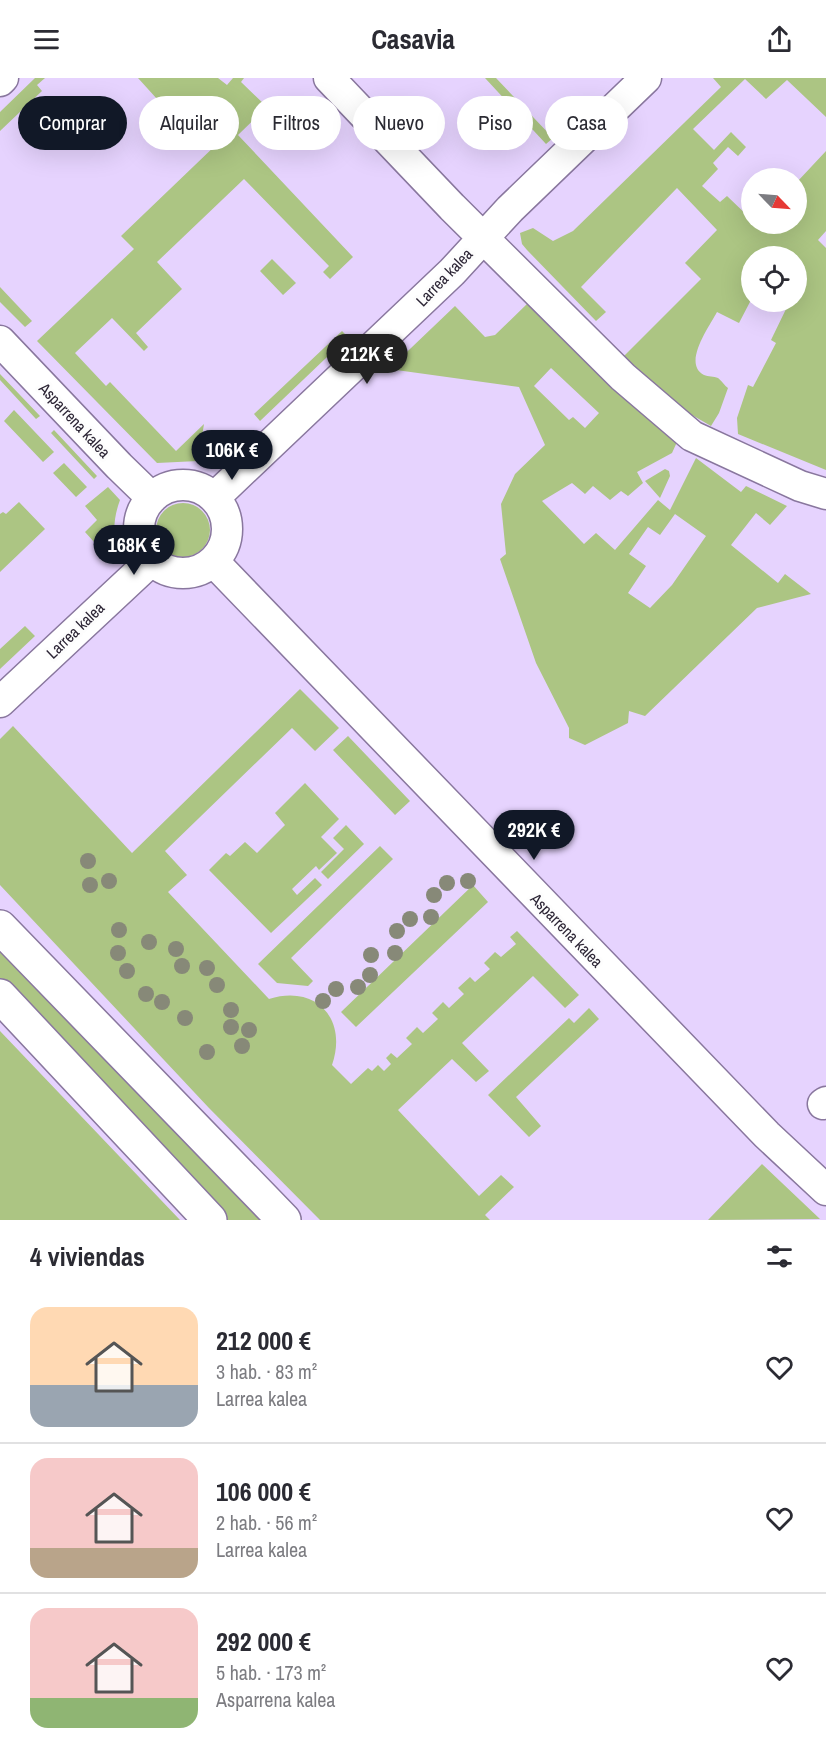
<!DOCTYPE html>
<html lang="es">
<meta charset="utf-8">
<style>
:root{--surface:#fff;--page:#f2f2f3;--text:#2b2b33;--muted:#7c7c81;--line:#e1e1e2;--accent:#111827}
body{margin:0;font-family:"Archivo Narrow",sans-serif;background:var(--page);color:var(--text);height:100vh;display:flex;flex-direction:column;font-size:22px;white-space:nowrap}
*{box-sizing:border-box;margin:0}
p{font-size:20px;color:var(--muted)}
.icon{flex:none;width:33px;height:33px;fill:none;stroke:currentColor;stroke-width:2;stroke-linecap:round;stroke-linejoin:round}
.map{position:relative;height:1142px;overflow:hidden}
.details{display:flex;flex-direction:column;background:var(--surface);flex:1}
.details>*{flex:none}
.banner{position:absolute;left:18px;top:18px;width:790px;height:54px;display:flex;gap:12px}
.needle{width:39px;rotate:115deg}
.fabs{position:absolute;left:741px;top:90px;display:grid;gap:12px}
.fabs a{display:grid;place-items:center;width:66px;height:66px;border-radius:50%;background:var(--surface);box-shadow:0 6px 24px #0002;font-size:30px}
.price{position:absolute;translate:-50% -51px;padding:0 14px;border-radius:21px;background:var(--accent);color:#fff;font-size:20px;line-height:39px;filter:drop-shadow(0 2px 3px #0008)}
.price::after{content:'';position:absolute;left:50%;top:36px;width:18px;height:14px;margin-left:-9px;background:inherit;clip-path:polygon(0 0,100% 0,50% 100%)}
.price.selected{background:#222;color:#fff}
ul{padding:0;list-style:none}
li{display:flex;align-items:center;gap:18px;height:150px;padding:0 30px}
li+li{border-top:2px solid var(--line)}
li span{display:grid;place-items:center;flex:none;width:168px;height:120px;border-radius:18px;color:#555}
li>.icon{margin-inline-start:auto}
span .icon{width:72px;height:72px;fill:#fffc;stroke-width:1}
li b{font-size:26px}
h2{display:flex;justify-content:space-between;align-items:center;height:72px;padding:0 30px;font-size:26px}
.pill{padding:0 21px;border-radius:27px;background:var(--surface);box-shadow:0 6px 24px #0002;font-size:21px;line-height:54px}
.pill.selected{background:var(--accent);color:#fff}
header{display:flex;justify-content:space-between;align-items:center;height:78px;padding:0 30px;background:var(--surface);font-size:27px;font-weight:700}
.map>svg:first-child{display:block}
.green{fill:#acc583;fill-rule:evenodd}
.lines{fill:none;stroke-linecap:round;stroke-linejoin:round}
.minor-casing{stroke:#89779e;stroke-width:33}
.major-casing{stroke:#89779e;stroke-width:36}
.minor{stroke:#fff;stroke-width:30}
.major{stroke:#fff;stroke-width:33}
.tree{fill:#878978}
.labels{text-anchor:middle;stroke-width:6;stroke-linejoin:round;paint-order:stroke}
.street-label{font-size:16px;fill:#2c2535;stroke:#fdfdfd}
</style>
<header><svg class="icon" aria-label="menu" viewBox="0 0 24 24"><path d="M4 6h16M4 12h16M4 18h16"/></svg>Casavia<svg class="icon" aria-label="share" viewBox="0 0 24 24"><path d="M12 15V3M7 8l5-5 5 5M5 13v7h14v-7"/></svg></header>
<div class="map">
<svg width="826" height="1142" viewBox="0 0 826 1142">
<rect width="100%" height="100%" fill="#e6d3fe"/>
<path class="green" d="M35 0H45L37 7 42 13 0 53V34Z
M138 0H218L227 7 233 0H244L241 4 267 29 238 57 353 179 330 201 323 194 329 188 244 101 157 184 182 211 136 255 148 269 144 273 112 240 75 275 106 308 110 304 176 373 204 346 198 383 157 385 37 263 134 171 121 158 219 64 193 36 183 45 159 19 157 21Z
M485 0H496L553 60 546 66Z
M713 0H826V39L787 2 766 21 745 1 693 51 714 72 731 54 746 69 738 78 728 69 713 85 718 91 702 108 720 124 727 118 751 141 752 146H796L797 104 826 73V153L818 162 826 170V392L738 356 737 340 748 307 753 309 776 265 771 262 787 229 778 224H796V178H752L751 222 739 245 717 234C709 249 682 286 704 297 708 299 714 298 718 300 721 302 725 308 728 310L719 335 711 348 685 333 623 279 701 201 685 185 717 152 677 110 581 209 606 234 596 243 527 172 522 166 520 155 533 150 553 163 573 153 721 9Z
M272 181 296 205 283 217 260 193Z
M0 209 32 243 25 249 0 224Z
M528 225 677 364 672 375 637 394 643 405 628 418 621 413 610 422 593 408 585 416 572 405 542 423 584 466 596 455 615 472 658 422 670 432 696 380 741 414 746 408 787 428 770 447 756 435 731 467 778 505 785 496 811 516 757 530 645 638 629 633 628 645 585 667 569 660V650L536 585 500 481 506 476 501 426 515 396 545 367 519 309 389 291 455 228 485 259 495 257ZM551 290 599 335 585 350 573 339 569 342 534 308ZM675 436 706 458 672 507 650 530 628 515 646 488 629 476 648 449 660 457Z
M342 253 348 259 260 343 254 336Z
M0 296 40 338 36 341 0 302Z
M14 332 54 374 43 384 4 343Z
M54 352 97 398 94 401 51 355Z
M219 354 233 369 215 386H212Z
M64 385 87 409 76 419 53 395Z
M665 391 669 393 670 398 660 420 645 403Z
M108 409 120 422C113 441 112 459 120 478L113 485 85 454 97 442 85 428Z
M19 424 45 451 0 494V436L3 434 6 436Z
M156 452a27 27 0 1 1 54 0a27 27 0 1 1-54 0Z
M25 548 35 558 0 591V571Z
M300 611 339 650 315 673 292 650 165 773 187 797 168 814 269 921C316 906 348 941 332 987L351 1006 368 990 372 993 378 987 384 993 391 986 386 980 391 975 397 980 412 966 406 960 417 949 423 955 438 941 432 935 443 924 449 930 464 916 458 910 470 899 475 904 490 891 484 885 495 874 501 879 516 866 510 859 517 853 579 917 565 930 533 898 462 965 489 993 476 1004 452 981 398 1032 479 1118 501 1097 514 1109 485 1137 490 1142H320L209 1030 0 807V661L13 648 132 775Z
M348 658 410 723 395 737 333 672Z
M305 705 339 741 321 759 337 775 319 792 316 788 292 811 297 817 315 800 322 807 271 855 209 792 226 775 230 778 245 764 257 775 285 747 275 735Z
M346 747 364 766 328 801 321 794 344 771 333 760Z
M380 768 393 781 291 880 313 903 308 908 277 905 258 886Z
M473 807 488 824 356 949 341 934Z
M0 862 265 1142H224L0 903Z
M589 930 599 941 516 1019 541 1048 529 1059 488 1017 569 940 574 945Z
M0 953 180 1142H0Z
M762 1086 820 1141 708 1142Z"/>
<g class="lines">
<g class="minor-casing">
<path id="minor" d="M329 0 452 129 623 299 692 358 800 408 826 416
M0 3 3 0
M0 263 119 388 152 420
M139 451a44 44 0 1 1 88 0a44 44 0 1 1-88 0Z
M214 420 452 194 510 131 646 0
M213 483 767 1057 826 1112
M0 624 152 482
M823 1026 826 1024"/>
</g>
<g class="major-casing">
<path id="major" d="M0 849 284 1142
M0 918 210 1142"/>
</g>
<use href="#minor" class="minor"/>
<use href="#major" class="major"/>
</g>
<g class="tree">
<circle cx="88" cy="783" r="8"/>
<circle cx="109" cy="803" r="8"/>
<circle cx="468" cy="803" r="8"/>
<circle cx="447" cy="805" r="8"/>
<circle cx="90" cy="807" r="8"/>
<circle cx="434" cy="817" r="8"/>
<circle cx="431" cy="839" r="8"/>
<circle cx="410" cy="841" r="8"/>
<circle cx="119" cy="852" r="8"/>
<circle cx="397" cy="853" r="8"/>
<circle cx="149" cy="864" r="8"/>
<circle cx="176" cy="871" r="8"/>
<circle cx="118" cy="875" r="8"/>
<circle cx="395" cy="875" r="8"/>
<circle cx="371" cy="877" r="8"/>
<circle cx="182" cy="888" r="8"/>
<circle cx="207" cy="890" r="8"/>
<circle cx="127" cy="893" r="8"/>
<circle cx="370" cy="897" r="8"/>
<circle cx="217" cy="907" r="8"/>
<circle cx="358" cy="909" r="8"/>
<circle cx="336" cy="911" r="8"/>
<circle cx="146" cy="916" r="8"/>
<circle cx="323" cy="923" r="8"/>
<circle cx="162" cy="924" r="8"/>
<circle cx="231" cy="932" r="8"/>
<circle cx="185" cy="940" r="8"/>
<circle cx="231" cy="949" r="8"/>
<circle cx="249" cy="952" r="8"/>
<circle cx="242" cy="968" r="8"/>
<circle cx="207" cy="974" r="8"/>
</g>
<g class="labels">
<g class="street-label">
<text transform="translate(444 199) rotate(-46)" y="6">Larrea kalea</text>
<text transform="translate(75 342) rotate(47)" y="6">Asparrena kalea</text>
<text transform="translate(75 552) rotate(-44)" y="6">Larrea kalea</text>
<text transform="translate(567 852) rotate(46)" y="6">Asparrena kalea</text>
</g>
</g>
</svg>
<div class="fabs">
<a><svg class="needle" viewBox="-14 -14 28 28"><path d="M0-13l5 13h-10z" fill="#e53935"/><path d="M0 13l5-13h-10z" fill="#7c7c81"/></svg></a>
<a><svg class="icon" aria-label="locate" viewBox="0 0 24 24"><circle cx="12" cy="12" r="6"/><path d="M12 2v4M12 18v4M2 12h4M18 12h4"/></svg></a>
</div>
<b class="price selected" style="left:367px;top:307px">212K €</b>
<b class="price" style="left:232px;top:403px">106K €</b>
<b class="price" style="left:134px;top:498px">168K €</b>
<b class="price" style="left:534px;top:783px">292K €</b>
<div class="banner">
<a class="pill selected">Comprar</a>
<a class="pill">Alquilar</a>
<a class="pill">Filtros</a>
<a class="pill">Nuevo</a>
<a class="pill">Piso</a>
<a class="pill">Casa</a>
</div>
</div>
<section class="details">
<h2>4 viviendas<svg class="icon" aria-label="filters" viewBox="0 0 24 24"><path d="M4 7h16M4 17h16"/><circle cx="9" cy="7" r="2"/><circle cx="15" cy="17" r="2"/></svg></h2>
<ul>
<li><span style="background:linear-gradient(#ffd9b3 65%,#9aa5b1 0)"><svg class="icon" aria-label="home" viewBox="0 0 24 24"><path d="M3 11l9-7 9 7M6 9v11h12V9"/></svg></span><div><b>212 000 €</b><p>3 hab. · 83 m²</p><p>Larrea kalea</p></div><svg class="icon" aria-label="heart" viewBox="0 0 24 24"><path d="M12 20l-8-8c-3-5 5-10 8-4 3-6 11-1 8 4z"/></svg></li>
<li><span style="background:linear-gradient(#f6c9c9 75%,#b9a48a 0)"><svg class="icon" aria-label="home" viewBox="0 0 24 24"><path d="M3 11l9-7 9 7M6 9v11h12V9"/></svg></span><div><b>106 000 €</b><p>2 hab. · 56 m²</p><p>Larrea kalea</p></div><svg class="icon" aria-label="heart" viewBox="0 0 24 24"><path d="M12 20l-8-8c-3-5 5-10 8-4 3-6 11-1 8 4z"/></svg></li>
<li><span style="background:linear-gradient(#f6c9c9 75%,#8fb573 0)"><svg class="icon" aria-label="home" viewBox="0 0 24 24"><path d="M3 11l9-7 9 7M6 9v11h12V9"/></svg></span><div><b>292 000 €</b><p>5 hab. · 173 m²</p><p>Asparrena kalea</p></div><svg class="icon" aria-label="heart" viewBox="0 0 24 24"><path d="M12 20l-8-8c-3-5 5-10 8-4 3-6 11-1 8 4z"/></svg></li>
</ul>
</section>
